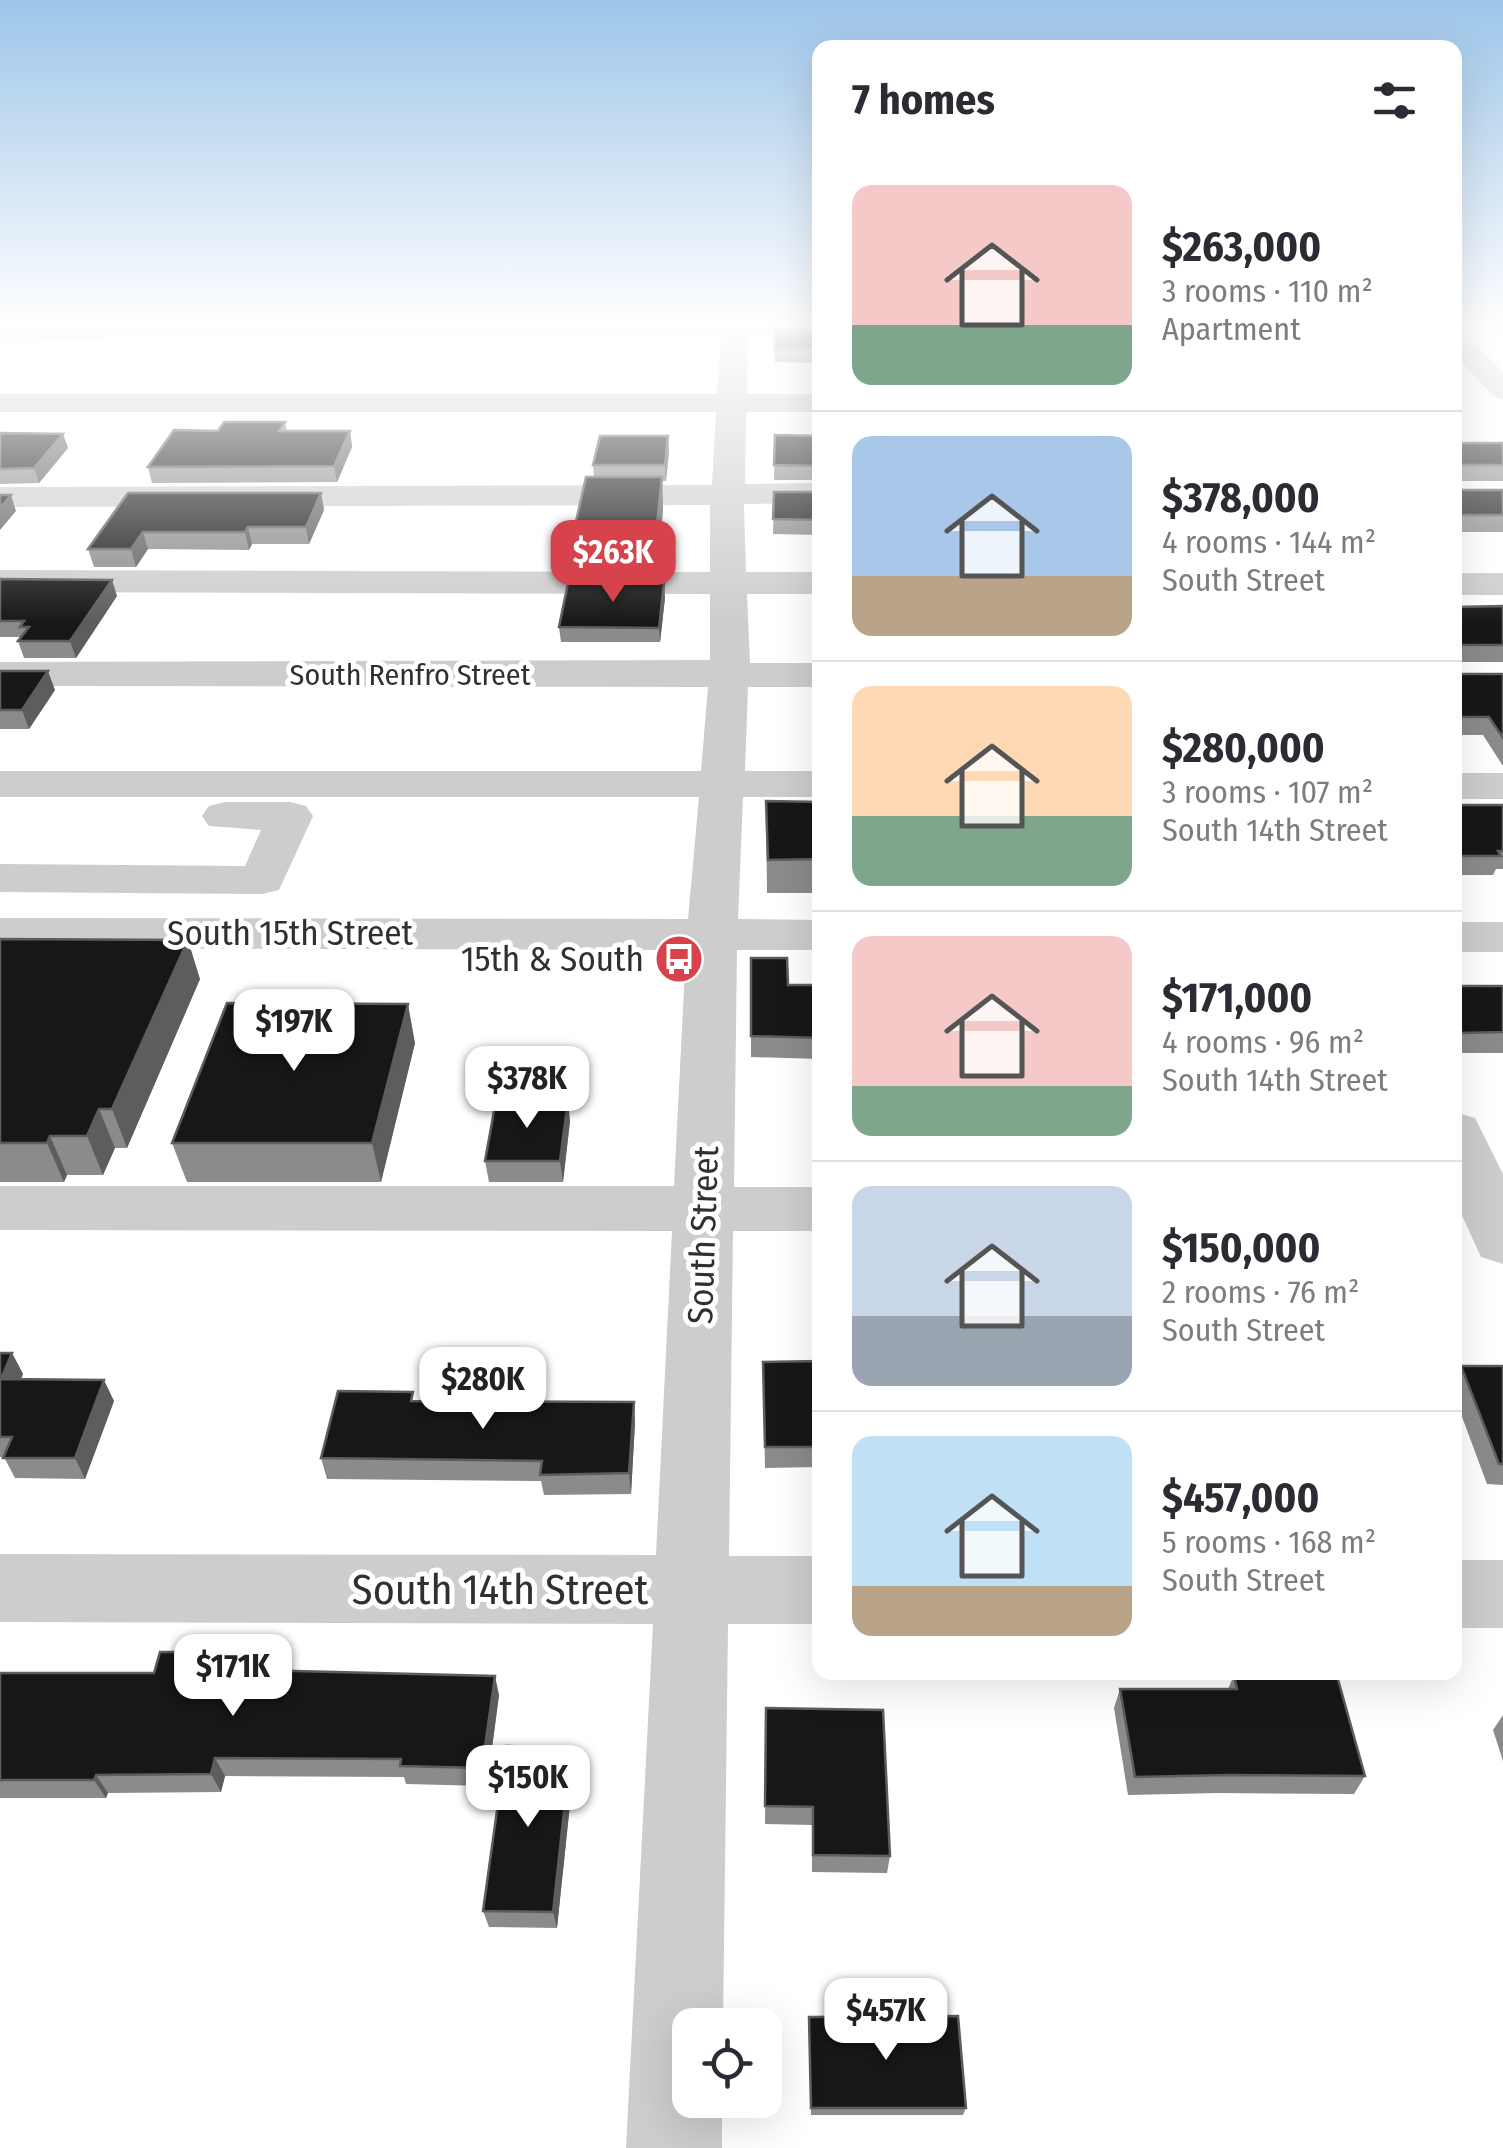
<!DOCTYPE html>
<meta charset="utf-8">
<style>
:root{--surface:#fff;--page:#f7f7f7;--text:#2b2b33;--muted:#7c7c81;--line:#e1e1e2;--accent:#d7434d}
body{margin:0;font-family:"Fira Sans Condensed",sans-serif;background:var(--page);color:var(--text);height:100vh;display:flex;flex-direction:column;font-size:38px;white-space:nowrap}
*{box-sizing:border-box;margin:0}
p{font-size:32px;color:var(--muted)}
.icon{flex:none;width:55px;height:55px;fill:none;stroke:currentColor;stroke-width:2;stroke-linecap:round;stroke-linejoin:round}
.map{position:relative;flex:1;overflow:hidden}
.sheet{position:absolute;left:812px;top:40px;width:650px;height:1640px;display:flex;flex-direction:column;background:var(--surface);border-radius:20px;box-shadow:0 10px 40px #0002}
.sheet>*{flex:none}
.buttons{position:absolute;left:672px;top:2008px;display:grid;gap:20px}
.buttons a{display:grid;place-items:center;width:110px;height:110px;border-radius:20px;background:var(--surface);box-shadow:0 10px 40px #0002;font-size:50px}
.price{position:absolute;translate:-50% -85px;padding:0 22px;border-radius:20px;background:#fff;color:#222;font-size:32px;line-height:65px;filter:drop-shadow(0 2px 5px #0008)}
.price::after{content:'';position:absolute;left:50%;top:60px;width:30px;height:22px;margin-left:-15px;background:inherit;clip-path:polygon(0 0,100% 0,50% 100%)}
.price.current{background:var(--accent);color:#fff}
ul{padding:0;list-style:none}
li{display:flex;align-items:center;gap:30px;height:250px;padding:0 40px}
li+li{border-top:2px solid var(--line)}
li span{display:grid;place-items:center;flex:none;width:280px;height:200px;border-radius:20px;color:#555}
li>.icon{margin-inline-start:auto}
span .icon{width:120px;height:120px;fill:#fffc;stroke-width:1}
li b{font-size:42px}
h2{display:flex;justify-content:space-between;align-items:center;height:120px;padding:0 40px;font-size:42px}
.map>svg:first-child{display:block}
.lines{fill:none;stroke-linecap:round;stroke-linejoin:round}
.minor{fill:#cdcdcd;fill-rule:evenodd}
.wall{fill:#8b8b8b}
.shaded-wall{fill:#5d5d5d}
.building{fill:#171717;stroke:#5d5d5d;stroke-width:2.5}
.labels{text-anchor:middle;stroke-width:10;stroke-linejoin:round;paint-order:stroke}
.far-street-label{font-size:30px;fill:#303030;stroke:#fff}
.street-label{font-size:35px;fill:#303030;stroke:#fff}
.poi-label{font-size:35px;fill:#303030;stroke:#fff;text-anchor:end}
.near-street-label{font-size:42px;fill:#303030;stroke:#fff}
</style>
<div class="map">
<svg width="1503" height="2148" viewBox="0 0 1503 2148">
<rect width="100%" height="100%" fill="#fff"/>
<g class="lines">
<path class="minor" d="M104 322H820V337H748L747 394H820V412H746L745 484 820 483V503L744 504 746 572H820V594H747L750 663H820V687H748L745 771H820V797H743L738 919 820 920V950H737L734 1187H820V1231H733L729 1556H820V1624H728L723 2025H690V2100H722V2148H626L653 1624 0 1622V1554L656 1555 672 1231 0 1230V1186H674L686 950 0 948V918L688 919 699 797H0V771H701L708 687 0 686V662L710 660V594L0 592V570L710 572V505L0 507V487L712 485 716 412H0V394H717L721 337H134L0 343V327Z
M1455 331 1465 333 1503 373V399L1493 396 1455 355Z
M1455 573H1503V595H1455Z
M1455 773H1503V799H1455Z
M225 802H290L306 806 313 816 279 890 262 894 0 892V864L245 866 261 830 209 826 202 816 209 806Z
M1455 922H1503V952H1455Z
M1455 1112 1475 1118 1503 1174V1264L1481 1257 1455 1200Z
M1455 1560H1503V1628H1455Z"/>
</g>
<path class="wall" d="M1491 322H1503V334Z
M774 327H820V363L775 362Z
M285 422 287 431H350L352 447 337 482 152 483 148 467 218 431Z
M0 433 63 434 68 448 39 483 0 484Z
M775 435 820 436V480H774Z
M668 436 669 452 666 481H662L663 509 658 568H575L573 535 594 477 593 465Z
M1455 443H1503V481H1458V490H1503V532H1455Z
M774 492H820V535L773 534Z
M128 493H321L324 510 309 544H252L249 550 148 549 136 567H94L88 549Z
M0 579 117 596 76 658H24L18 641 21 637H0Z
M664 583 665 598 660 642H561L559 627Z
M1503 606V662H1458V674H1503V766L1483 735H1455V607Z
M0 671 55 690 29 729H0Z
M766 801 820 802V893H767Z
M1455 805H1503V869H1496L1493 875H1455Z
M0 939 200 979 127 1148H115L103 1175H67L64 1182H0Z
M751 958 788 985H820V1059L751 1057Z
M1455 986H1503V1053H1455Z
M415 1043 381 1182H187L172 1143Z
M570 1121 563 1182H489L485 1161Z
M0 1353H12L23 1374 21 1379 114 1401 85 1479 15 1478 4 1457H0Z
M820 1361V1467L765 1468 763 1362Z
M1461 1366H1503V1485L1487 1484 1455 1398V1378Z
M416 1401 634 1402 635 1423 631 1494 544 1495 541 1481 327 1479 321 1458Z
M225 1669 499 1695 487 1786 406 1784 404 1777 225 1776 221 1792 108 1793 106 1798H0V1673H154Z
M1234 1675 1365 1776 1354 1794 1218 1793 1128 1795 1114 1708 1120 1689H1228Z
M766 1708 890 1856 887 1873 812 1872V1825L765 1824Z
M1503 1715V1761L1493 1730Z
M574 1766 557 1928 489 1927 483 1911Z
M809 2017 966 2108 963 2115H811Z"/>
<path class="shaded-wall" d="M350 431 352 447 337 482 334 466Z
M63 434 68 448 39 483 34 468Z
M668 436 669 452 666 481 665 465Z
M662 477 663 509 658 568 656 535Z
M321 493 324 510 309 544 306 527Z
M11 495 16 511 0 530V508Z
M248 527 252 544 249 550 245 532Z
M143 532 148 549 136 567 131 549Z
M112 580 117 596 76 658 70 641Z
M664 583 665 598 660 642 659 628Z
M48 671 55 690 29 729 22 710Z
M188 940 200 979 127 1148 112 1109Z
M408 1004 415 1043 381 1182 372 1143Z
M568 1100 570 1121 563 1182 560 1161Z
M99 1109 115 1148 103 1175 87 1136Z
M50 1136 67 1175 64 1182 47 1143Z
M12 1353 23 1374 12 1400 1 1379Z
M104 1380 114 1401 85 1479 75 1458Z
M634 1402 635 1423 631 1494 629 1473Z
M217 1652 226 1671 213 1669Z
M495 1676 499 1695 487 1786 482 1768Z
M571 1748 574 1766 557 1928 553 1912Z
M215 1758 225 1776 221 1792 211 1774Z
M96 1775 108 1793 106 1798 94 1780Z"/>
<path class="building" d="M774 327H820V349H775Z
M224 422H285L279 431H350L334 466 148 467 174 430 218 431Z
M0 433 63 434 34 468 0 469Z
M775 435 820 436V466L774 465Z
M600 436H668L665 465H593Z
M1455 443H1503V465H1457L1458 490H1503V515H1455Z
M586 477H662L656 535H573Z
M774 492H820V520L773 519Z
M128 493H321L306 527H248L245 532H143L131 549H88Z
M0 495H11L0 508Z
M0 579 112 580 70 641H18L29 627H20L24 621H0Z
M568 583H664L659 628 559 627Z
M1503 606V645H1458V674H1503V738L1489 717H1455V607Z
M0 671H48L22 710H0Z
M766 801 820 802V859L768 860Z
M1455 805H1503V851H1498L1501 856H1455Z
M0 939 188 940 112 1109H99L87 1136H50L47 1143H0Z
M751 958H787L788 985H820V1038L751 1036Z
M1455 986H1503V1032L1460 1033 1455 1021Z
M227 1003 408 1004 372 1143H172Z
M496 1100H568L560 1161H485Z
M0 1353H12L1 1379 104 1380 75 1458H3L12 1437H0Z
M820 1361V1447H765L763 1362Z
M1461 1366H1503V1464H1499Z
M338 1391 413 1392 411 1401 634 1402 629 1473 540 1475 542 1461 321 1458Z
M160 1652H217L213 1669 495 1676 482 1768 400 1766 401 1759 215 1758 211 1774 96 1775 94 1780H0V1673H154Z
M1234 1675 1337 1676 1365 1776 1227 1775 1135 1777 1120 1689H1237Z
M766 1708 883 1710 890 1856 813 1855V1807L765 1806Z
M506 1746 571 1748 553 1912 483 1911Z
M958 2016 966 2108H811L809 2017Z"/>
<linearGradient id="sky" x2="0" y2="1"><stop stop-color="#9dc5e9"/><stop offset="0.52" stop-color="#fff"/><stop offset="1" stop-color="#fff" stop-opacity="0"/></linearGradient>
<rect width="1503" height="623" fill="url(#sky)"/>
<defs>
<g id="bus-disc" transform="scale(2.5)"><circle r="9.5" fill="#d7434d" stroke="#fff"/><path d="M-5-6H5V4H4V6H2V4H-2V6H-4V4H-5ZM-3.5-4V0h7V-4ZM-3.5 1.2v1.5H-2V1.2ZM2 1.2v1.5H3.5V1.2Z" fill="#fff"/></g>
</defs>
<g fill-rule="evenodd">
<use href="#bus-disc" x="679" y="959"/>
</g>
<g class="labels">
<g class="far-street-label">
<text x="410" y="685">South Renfro Street</text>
</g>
<g class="street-label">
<text x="290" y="945">South 15th Street</text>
<text transform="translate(703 1235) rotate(-88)" y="12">South Street</text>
</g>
<g class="poi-label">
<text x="644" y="971">15th &amp; South</text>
</g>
<g class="near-street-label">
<text x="500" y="1604">South 14th Street</text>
</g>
</g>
</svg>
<div class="buttons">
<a><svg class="icon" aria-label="locate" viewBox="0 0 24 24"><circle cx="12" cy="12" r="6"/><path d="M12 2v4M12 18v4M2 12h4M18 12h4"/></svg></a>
</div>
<b class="price current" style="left:613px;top:605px">$263K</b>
<b class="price" style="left:294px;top:1074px">$197K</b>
<b class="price" style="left:527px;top:1131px">$378K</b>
<b class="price" style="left:483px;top:1432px">$280K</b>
<b class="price" style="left:233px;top:1719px">$171K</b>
<b class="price" style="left:528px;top:1830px">$150K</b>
<b class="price" style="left:886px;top:2063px">$457K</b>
<section class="sheet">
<h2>7 homes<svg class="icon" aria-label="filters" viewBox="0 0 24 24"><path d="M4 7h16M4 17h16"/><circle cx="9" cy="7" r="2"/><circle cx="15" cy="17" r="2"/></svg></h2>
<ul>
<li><span style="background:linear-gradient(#f6c9c9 70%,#7fa58c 0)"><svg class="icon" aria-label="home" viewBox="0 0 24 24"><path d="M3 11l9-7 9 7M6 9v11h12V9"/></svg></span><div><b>$263,000</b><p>3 rooms · 110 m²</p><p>Apartment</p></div></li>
<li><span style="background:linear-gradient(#a9c7e8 70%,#b9a48a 0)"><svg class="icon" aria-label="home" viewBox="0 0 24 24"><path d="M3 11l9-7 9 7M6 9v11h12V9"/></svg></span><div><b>$378,000</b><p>4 rooms · 144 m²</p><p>South Street</p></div></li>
<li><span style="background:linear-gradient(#ffd9b3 65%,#7fa58c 0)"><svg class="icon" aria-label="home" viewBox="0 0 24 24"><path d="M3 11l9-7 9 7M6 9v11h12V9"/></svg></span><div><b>$280,000</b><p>3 rooms · 107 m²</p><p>South 14th Street</p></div></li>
<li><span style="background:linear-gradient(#f6c9c9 75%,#7fa58c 0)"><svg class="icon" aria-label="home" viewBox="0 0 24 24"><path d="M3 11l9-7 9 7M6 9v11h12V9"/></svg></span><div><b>$171,000</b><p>4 rooms · 96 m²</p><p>South 14th Street</p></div></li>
<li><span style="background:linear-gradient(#c9d6e8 65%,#9aa5b1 0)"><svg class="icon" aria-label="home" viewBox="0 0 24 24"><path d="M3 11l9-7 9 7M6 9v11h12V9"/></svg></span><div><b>$150,000</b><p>2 rooms · 76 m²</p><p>South Street</p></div></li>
<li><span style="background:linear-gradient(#bfe0f5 75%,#b9a48a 0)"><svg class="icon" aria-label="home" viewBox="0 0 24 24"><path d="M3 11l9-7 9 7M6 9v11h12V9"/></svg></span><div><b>$457,000</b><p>5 rooms · 168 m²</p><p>South Street</p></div></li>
</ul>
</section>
</div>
